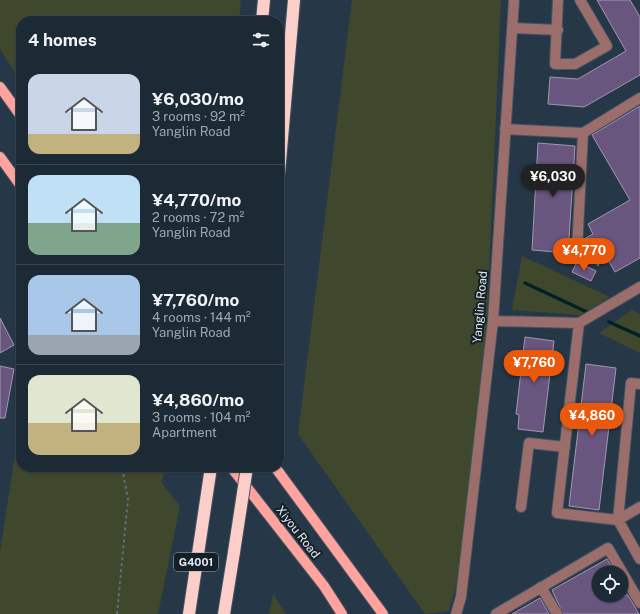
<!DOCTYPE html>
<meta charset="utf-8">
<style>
:root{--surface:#1c2a36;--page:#293642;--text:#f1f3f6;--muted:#a0a7ad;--line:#3a4651;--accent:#ea580c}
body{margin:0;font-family:"Public Sans",sans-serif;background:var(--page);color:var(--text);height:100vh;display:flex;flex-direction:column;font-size:15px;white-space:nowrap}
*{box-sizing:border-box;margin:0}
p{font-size:13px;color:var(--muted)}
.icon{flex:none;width:22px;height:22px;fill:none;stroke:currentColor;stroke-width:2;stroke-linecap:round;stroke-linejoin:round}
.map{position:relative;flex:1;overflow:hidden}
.sheet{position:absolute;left:16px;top:16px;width:268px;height:456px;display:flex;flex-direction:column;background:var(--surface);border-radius:16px;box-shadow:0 1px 3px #0004,0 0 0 1px var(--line)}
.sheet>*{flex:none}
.controls{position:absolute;left:592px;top:566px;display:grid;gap:8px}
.controls a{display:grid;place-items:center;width:36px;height:36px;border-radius:50%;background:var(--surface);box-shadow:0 1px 3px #0004,0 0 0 1px var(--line);font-size:20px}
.price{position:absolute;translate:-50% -34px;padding:0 9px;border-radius:14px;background:var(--accent);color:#fff;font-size:13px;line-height:26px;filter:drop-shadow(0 1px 2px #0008)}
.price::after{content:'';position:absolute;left:50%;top:24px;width:12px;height:9px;margin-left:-6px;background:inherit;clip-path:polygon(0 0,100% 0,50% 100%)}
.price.on{background:#222;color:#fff}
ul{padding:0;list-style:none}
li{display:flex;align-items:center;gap:12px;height:100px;padding:0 12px}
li+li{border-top:1px solid var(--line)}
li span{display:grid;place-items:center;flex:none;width:112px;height:80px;border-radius:12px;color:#555}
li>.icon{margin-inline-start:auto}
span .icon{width:48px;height:48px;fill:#fffc;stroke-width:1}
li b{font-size:17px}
h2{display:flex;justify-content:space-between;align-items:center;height:48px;padding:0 12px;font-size:17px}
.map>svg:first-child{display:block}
.green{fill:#3f482c}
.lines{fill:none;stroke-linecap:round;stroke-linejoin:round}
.stream{stroke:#002226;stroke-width:3.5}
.building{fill:#69567f;stroke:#a297af}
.minor-casing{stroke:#435463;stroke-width:12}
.major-casing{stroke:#435463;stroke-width:12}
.highway-casing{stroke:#435463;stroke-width:14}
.path{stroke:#5d6e7c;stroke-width:2;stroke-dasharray:3 3;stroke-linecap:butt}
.minor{stroke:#9b6e6b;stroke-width:10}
.major{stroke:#fea39d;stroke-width:10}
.highway{stroke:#fbceca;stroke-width:12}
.highway-bridge-casing{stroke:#435463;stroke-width:14;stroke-linecap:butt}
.highway-bridge{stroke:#fbceca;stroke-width:12}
.labels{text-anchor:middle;stroke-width:4;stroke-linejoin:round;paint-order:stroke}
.shield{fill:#161f26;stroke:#a1acb6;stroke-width:1}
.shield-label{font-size:11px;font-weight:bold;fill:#dde9f3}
.street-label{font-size:12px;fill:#dde9f3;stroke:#161f26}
</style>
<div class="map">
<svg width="640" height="614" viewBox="0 0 640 614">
<rect width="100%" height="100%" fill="#263848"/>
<path class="green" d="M0 0H241L239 21H21V82L0 49Z
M352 0H501L485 363 459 575 449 611 425 614 298 434Z
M522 256 610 297 580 315 512 310Z
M632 310 640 314V353L599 333Z
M21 415V467H167L161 482 180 506 158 614H0V552Z
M273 594 286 614H269Z"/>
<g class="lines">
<path class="stream" d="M525 283 587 312
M609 322 640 336"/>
</g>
<path class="building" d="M597 0H630L640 17V75L584 107 548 104 550 77 578 79 626 51Z
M640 106V258L615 272 604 253 598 266 584 242V239L593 234 588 224 630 200 592 135Z
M538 143 575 146 568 253 532 250Z
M577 262 596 271 591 281 572 272Z
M0 318 14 345 0 353Z
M525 337 554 341 543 432 518 429 519 415 516 414Z
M586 364 616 368 599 510 569 506Z
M0 366 14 369 5 418H0Z
M607 559 615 573H599V595H628L639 614H563L552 590Z
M540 598 549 614H512Z"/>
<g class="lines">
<g class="minor-casing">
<path id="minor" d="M558 0 555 64H575L607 46 580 0
M513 28 558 30
M505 129 583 133 577 250
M583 133 640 98
M493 321 579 323 640 287
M579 323 557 513 618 520 640 507
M640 384 631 383 618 520 640 559
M521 507 529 443 565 447
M541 587 557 614
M456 614 461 597 493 321 514 0
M496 614 608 548 640 603"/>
</g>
<g class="major-casing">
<path id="major" d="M0 87 21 116
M0 157 21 186
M231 467 324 586 342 614
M275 467 383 614"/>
</g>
<g class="highway-casing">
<path id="highway" d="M262 21 264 0
M279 173 294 0
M189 614 211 467
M224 614 234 552"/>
</g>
<path class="path" d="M117 614 128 499 122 467"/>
<use href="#minor" class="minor"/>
<use href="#major" class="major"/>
<use href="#highway" class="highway"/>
<g class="highway-bridge-casing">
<path id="highway-bridge" d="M234 552 247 467"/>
</g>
<use href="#highway-bridge" class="highway-bridge"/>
</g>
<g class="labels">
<rect class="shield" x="174" y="553" width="44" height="18" rx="3"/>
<g class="shield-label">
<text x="196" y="566">G4001</text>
</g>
<g class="street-label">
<text transform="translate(480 307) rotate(-85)" y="4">Yanglin Road</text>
<text transform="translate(298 532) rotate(52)" y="4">Xiyou Road</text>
</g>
</g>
</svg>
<div class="controls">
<a><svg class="icon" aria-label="locate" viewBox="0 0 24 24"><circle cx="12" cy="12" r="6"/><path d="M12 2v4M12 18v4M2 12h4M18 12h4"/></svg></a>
</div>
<b class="price on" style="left:553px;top:198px">¥6,030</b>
<b class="price" style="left:584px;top:272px">¥4,770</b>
<b class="price" style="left:534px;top:384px">¥7,760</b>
<b class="price" style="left:592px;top:437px">¥4,860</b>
<section class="sheet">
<h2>4 homes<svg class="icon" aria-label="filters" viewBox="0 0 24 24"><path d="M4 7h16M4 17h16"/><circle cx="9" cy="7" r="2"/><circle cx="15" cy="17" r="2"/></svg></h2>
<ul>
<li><span style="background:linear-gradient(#c9d6e8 75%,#c2b280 0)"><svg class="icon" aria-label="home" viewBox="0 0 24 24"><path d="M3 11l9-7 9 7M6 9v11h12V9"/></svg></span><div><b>¥6,030/mo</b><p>3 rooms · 92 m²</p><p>Yanglin Road</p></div></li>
<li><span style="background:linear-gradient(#bfe0f5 60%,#7fa58c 0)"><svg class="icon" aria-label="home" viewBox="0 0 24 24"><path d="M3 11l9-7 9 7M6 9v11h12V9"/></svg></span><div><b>¥4,770/mo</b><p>2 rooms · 72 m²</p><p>Yanglin Road</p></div></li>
<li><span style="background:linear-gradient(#a9c7e8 75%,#9aa5b1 0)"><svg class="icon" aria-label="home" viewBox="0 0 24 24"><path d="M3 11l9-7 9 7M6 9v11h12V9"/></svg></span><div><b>¥7,760/mo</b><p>4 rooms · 144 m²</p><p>Yanglin Road</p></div></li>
<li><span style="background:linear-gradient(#dfe7d0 60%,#c2b280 0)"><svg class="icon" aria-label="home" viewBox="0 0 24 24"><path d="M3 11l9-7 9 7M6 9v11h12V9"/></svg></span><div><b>¥4,860/mo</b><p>3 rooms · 104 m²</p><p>Apartment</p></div></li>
</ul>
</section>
</div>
